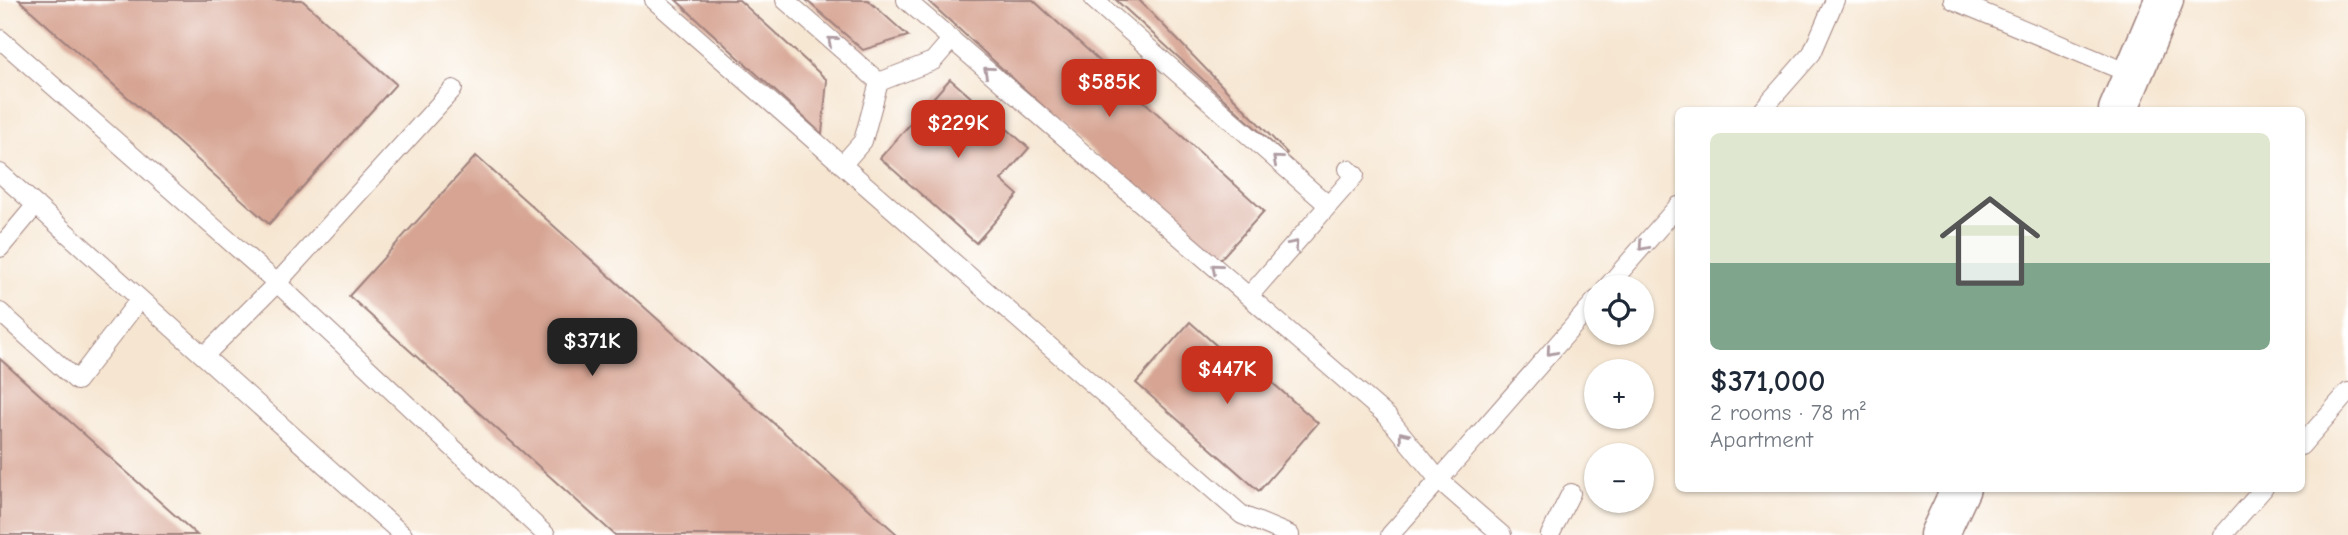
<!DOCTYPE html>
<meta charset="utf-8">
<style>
:root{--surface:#fff;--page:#f2f2f3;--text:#1f2937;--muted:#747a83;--line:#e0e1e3;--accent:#c8321e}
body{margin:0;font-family:"Comic Neue",sans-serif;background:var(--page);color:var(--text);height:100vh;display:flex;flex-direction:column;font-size:26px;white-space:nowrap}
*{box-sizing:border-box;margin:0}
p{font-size:23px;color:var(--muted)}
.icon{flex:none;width:38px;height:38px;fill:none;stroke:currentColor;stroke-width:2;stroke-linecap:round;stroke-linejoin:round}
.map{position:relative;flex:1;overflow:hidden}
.side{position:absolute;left:1675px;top:107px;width:630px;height:385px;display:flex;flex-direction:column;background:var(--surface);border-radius:10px;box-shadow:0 2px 5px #0004}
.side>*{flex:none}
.buttons{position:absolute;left:1584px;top:275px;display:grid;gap:14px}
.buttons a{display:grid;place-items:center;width:70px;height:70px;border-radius:50%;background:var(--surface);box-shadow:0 2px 5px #0004;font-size:35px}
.price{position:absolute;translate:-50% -60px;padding:0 16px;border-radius:14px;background:var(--accent);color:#fff;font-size:23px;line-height:46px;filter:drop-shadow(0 2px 4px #0008)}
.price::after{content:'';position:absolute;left:50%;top:42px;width:21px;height:16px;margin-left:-10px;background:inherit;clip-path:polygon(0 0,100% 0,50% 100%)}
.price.current{background:#222;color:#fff}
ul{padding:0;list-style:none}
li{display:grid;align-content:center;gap:14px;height:371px;padding:0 35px}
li+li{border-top:2px solid var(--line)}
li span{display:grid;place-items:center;height:217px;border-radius:10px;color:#555}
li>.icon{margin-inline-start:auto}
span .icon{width:126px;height:126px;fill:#fffc;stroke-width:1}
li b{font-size:30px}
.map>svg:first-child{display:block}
.building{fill:#d7a493}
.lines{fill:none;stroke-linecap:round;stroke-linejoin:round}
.service-casing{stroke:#a0827e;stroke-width:20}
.tertiary-casing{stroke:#a0827e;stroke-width:41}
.service{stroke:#fff;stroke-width:18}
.tertiary{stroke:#fff;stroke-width:38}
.oneway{stroke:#ae9aa0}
</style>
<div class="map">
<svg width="2348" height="535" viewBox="0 0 2348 535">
<rect width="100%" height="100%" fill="#fff"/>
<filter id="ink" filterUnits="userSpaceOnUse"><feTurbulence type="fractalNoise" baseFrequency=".0143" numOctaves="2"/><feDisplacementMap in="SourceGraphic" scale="14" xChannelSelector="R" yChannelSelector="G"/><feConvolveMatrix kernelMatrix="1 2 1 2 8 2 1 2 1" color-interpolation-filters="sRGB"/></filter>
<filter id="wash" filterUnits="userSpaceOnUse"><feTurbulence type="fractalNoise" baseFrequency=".00686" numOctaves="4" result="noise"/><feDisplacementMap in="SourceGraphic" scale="28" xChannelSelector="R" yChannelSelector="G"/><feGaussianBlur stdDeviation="1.57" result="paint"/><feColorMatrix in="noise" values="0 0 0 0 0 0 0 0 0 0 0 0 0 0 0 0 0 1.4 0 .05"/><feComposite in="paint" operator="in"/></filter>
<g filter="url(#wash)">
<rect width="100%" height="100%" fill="#f6e6d1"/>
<g id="blocks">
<path class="building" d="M19 0H302L396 84 269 224Z
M676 0H739L827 80 822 134Z
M806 0H868L908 36 863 50Z
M927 0H1033L1264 211 1216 264Z
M1116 0H1139L1287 153 1285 155Z
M950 79 1029 148 1001 180 1018 195 976 243 880 158Z
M476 156 898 535H615L349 296Z
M1190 322 1244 370 1250 363 1318 423 1259 491 1136 383Z
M0 359 197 535H0Z"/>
</g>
</g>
<g filter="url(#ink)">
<use href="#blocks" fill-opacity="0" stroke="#a0827e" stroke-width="2"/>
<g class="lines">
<g class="service-casing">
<path id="service" d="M654 0 1242 515 1290 535
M785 0 879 82
M906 0 1387 416 1439 480 1596 300
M1094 0 1328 205
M1953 0 2133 75
M0 39 277 283 204 356
M453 89 277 283 546 535
M1762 110 1812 53 1835 0
M842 165 863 141 879 82 933 61 952 39
M0 173 403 535
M0 248 36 205
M1607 287 1678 206
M1249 296 1355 175 1348 169
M0 312 77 381 140 299
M2301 446 2348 392
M1390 535 1439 480 1502 535
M1550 535 1571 493
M2223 535 2264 488"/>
</g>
<g class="tertiary-casing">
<path id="tertiary" d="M2118 110 2164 0
M1939 535 1961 488"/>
</g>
<use href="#service" class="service"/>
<use href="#tertiary" class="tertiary"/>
</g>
<defs><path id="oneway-chevron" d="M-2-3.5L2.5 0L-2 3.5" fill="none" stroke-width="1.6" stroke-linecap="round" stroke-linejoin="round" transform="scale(1.75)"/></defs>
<g class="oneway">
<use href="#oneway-chevron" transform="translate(832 41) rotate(-139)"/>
<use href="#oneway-chevron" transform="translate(988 71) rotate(-139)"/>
<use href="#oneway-chevron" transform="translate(1277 160) rotate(-139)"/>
<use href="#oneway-chevron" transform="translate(1294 245) rotate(-49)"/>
<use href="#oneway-chevron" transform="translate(1643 246) rotate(131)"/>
<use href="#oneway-chevron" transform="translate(1216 268) rotate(-139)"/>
<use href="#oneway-chevron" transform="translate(1551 351) rotate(131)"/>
<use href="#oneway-chevron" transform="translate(1403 436) rotate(-129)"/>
</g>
</g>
</svg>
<div class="buttons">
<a><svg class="icon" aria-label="locate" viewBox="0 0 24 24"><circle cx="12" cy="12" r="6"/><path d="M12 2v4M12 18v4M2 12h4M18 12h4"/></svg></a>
<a>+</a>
<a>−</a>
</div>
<b class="price" style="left:1109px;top:119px">$585K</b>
<b class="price" style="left:958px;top:160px">$229K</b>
<b class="price current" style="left:592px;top:378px">$371K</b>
<b class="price" style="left:1227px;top:406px">$447K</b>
<section class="side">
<ul>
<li><span style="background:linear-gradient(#dfe7d0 60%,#7fa58c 0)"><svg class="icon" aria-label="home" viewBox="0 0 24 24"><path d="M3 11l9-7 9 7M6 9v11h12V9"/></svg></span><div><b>$371,000</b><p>2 rooms · 78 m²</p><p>Apartment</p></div></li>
</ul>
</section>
</div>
